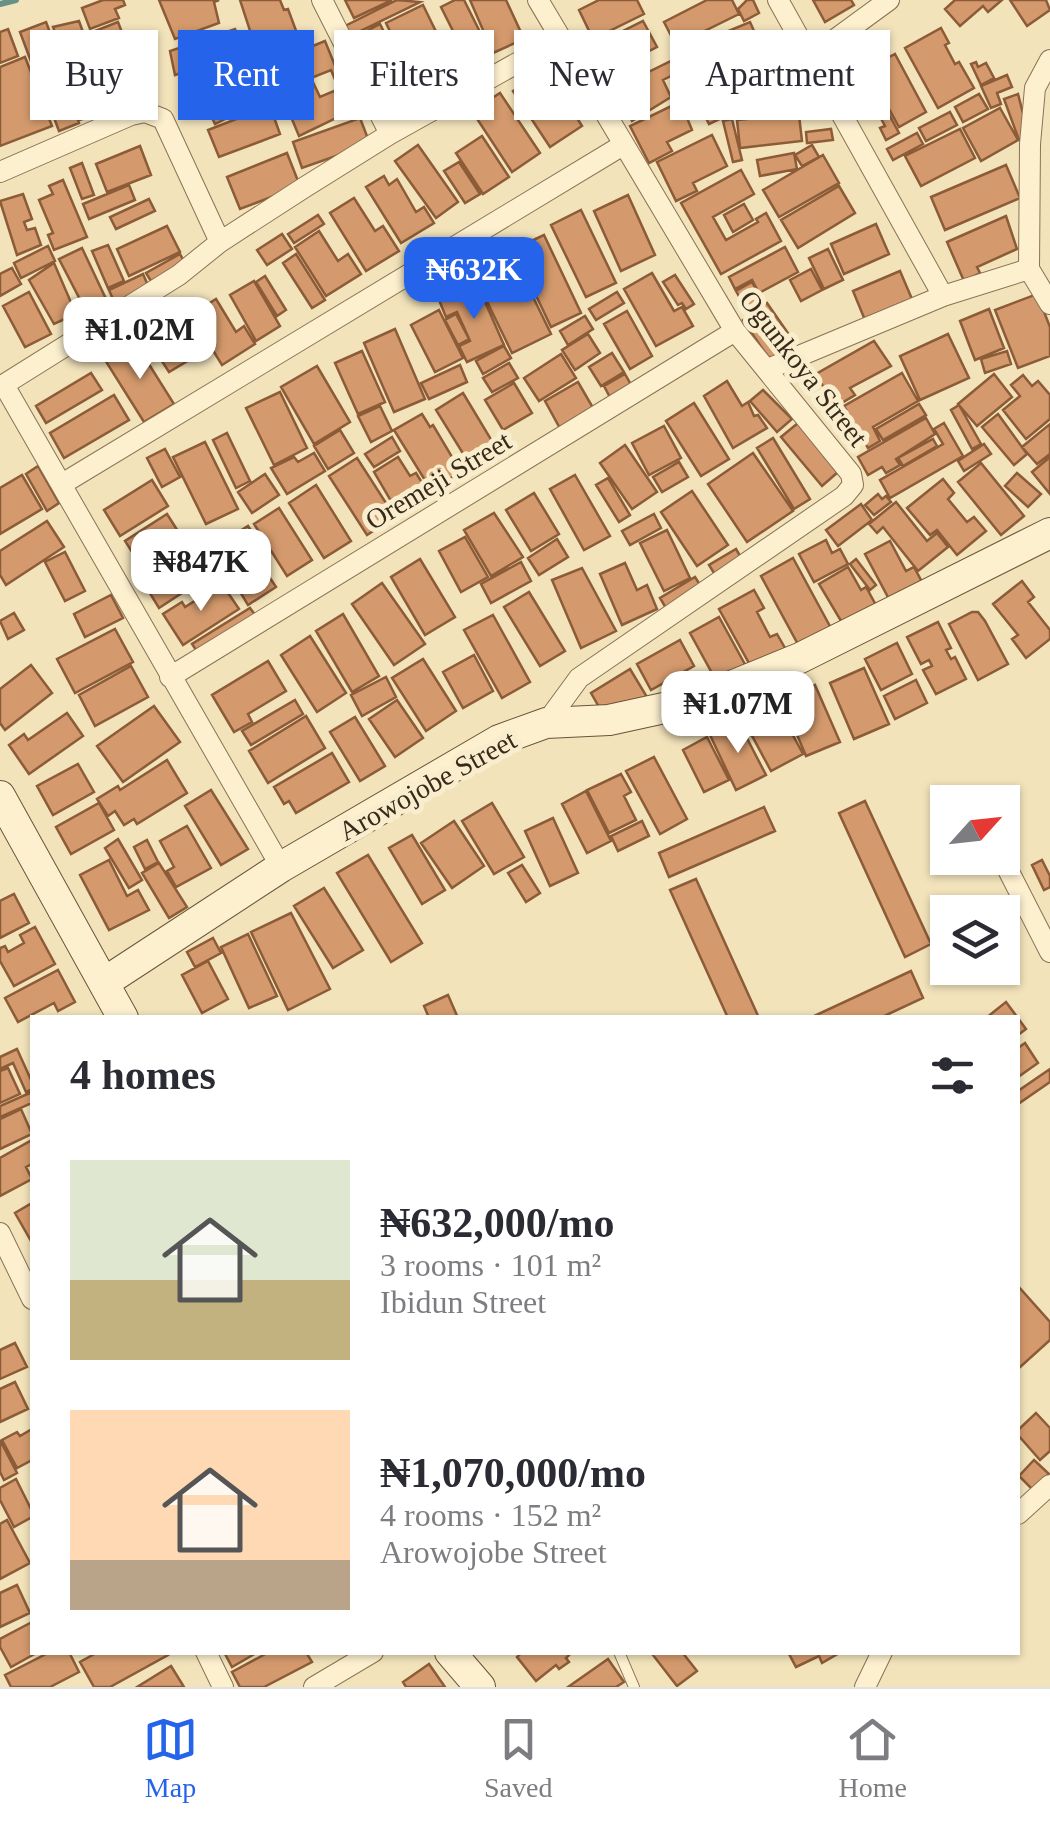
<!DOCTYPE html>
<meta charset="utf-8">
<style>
:root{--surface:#fff;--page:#f7f7f7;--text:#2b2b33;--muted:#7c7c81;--line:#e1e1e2;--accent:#2563eb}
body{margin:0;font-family:"Times New Roman",serif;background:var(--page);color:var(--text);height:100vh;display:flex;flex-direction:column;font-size:38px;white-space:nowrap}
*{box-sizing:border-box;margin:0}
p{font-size:32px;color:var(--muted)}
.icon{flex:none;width:55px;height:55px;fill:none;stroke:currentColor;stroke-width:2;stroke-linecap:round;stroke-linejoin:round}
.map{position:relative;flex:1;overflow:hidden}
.details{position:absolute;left:30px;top:1015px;width:990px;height:640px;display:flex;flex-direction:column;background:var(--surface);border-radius:0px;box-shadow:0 2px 8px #0004}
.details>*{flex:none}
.top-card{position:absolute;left:30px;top:30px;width:990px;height:90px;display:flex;gap:20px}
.needle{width:65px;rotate:63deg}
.tools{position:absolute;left:930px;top:785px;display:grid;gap:20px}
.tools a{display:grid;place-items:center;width:90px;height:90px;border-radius:0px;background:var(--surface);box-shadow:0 2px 8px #0004;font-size:50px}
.price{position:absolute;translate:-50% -85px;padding:0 22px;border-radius:20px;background:#fff;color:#222;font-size:32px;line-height:65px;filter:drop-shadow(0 2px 5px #0008)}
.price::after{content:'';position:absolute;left:50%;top:60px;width:30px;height:22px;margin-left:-15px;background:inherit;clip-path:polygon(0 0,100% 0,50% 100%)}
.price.on{background:var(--accent);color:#fff}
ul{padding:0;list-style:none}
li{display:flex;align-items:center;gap:30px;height:250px;padding:0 40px}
li span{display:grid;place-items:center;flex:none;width:280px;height:200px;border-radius:0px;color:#555}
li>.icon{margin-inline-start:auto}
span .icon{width:120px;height:120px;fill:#fffc;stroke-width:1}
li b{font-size:42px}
h2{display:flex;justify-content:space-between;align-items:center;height:120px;padding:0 40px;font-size:42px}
.tag{padding:0 35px;border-radius:0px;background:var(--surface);box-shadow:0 2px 8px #0004;font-size:35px;line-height:90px}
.tag.on{background:var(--accent);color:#fff}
.tab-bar{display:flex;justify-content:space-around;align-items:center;height:140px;border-top:2px solid var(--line);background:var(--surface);font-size:28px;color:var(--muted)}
.tab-bar a{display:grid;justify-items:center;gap:5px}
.tab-bar .on{color:var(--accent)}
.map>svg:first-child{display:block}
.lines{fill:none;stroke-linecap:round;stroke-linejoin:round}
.stream{stroke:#679087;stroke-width:6}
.building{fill:#d49a6d;stroke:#8c5b37;stroke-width:2.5;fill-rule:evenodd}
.lane-casing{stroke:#8a7254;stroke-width:12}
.street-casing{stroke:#8a7254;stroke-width:22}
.secondary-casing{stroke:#6c5337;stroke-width:32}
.lane{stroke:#fcf0cf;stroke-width:10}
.street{stroke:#fcf0cf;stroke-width:20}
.secondary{stroke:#fcf0cf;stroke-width:30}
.labels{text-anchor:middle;stroke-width:10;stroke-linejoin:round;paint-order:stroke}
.street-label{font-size:28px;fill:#38291a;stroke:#f8edcc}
</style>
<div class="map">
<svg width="1050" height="1687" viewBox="0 0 1050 1687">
<rect width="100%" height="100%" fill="#f2e3bb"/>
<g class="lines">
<path class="stream" d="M0 4 16 0"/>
</g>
<path class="building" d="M103 0H123L125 5 115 9 119 18 90 29 82 8Z
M159 0H219L214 2 219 23 175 39Z
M240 0H280L284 10 288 9 298 36 263 55 257 52Z
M345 0H392L354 18Z
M397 0 420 2 350 36 345 26Z
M455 0H464L490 52 469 63 441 7Z
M470 0H506L524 39 493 53Z
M599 0H637L644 14 593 39 579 10Z
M707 0H732L739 14 676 45 664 22Z
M747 0H753L759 13 744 21 738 9Z
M813 0H851L854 5 825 22Z
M955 0H1002L988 12 983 6 960 26 945 9Z
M1010 0H1046L1050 10 1027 26Z
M423 5 444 48 407 66 386 23Z
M79 21 88 46 64 55 53 27Z
M643 21 657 47 598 77 585 50Z
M46 22 59 56 54 58 58 68 36 75 20 32Z
M118 22 141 82 108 95 106 90 103 91 85 35Z
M750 22 767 60 710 86 692 46Z
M380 24 417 98 385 114 348 41Z
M941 28 949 43 945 45 955 64 959 62 974 88 938 108 905 48Z
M8 29 18 56 0 63V32Z
M235 29 245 52 197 72 195 68 175 75 170 51Z
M325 41 353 110 299 136 269 64ZM331 70 339 89 320 97 311 78Z
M456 48 468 74 423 96 411 70Z
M690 48 707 84 697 89 680 52Z
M83 50 107 110 80 120 57 60Z
M895 54 926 112 899 127 867 69Z
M25 57 52 126 0 146V67Z
M673 60 679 72 663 80 671 97 632 121 616 88Z
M976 62 978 67 986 63 994 78 981 85 971 64Z
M772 65 784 93 732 116 720 88Z
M546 69 582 126 550 147 513 91Z
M248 73 261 101 215 124 197 86 214 78 219 87Z
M1007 75 1012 87 997 93 1001 104 991 108 981 86Z
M62 78 79 123 59 131 42 86Z
M500 93 540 153 512 172 472 111Z
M979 94 988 109 963 122 955 107Z
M1018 94 1029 137 1019 140 1004 99Z
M690 97 696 108 685 113 692 130 667 142 672 151 649 163 630 126Z
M797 98 802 141 740 148 737 120 766 117 765 104Z
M716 103 724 117 709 124 702 110Z
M270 106 280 134 219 157 208 130Z
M885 107 899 133 886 140 880 128 885 126 878 113 872 114Z
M1000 108 1018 140 981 161 963 128Z
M950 112 957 125 926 141 919 128Z
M360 118 370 144 302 168 293 142Z
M732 119 742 160 733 162 723 121Z
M831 129 833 140 807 143 806 132Z
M960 129 975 158 921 186 905 156Z
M917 133 923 144 893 160 887 149Z
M712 135 727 166 693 183 697 191 676 201 657 162Z
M482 136 509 177 483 194 456 153Z
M418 145 458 202 436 218 395 161Z
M812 145 819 157 802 166 795 155Z
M140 146 151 175 107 192 96 164Z
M287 153 300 186 240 209 227 177Z
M794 153 797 169 760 176 757 160Z
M823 155 839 183 779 217 763 190Z
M459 162 480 194 465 203 444 171Z
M82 163 94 195 82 199 70 168Z
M1006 165 1020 198 945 230 931 197Z
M741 170 754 194 713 217 726 240 758 222 756 219 766 213 781 241 721 274 681 203Z
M384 176 389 185 397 179 416 212 424 207 434 223 401 243 366 187Z
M63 180 87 237 54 250 48 235 53 233 39 200 53 194 49 186Z
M129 185 135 200 89 219 83 204Z
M839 186 855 213 798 248 781 220Z
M23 194 32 219 24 222 27 230 35 228 41 245 17 255 0 201Z
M628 195 655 255 621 271 594 211Z
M354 198 375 231 383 226 399 251 366 271 330 213Z
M149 199 155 211 116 229 110 217Z
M744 204 753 220 733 232 724 215Z
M581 210 616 283 586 297 551 225Z
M318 215 324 224 294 243 288 234Z
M1006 216 1017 249 977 267 980 273 964 281 947 242Z
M876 224 889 254 844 274 831 244Z
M167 226 180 252 129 276 117 249Z
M319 231 338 261 348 254 361 274 326 296 295 247Z
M282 234 292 249 267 265 257 250Z
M544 235 581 313 551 327 514 249Z
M108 245 124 281 108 288 92 251Z
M48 246 55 261 21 278 14 263Z
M785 247 798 272 759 293 752 280 735 289 729 277Z
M82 248 106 299 85 309 59 259Z
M828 249 843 280 824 289 809 258Z
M180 254 187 267 154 286 146 273Z
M296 254 325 300 312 308 283 263Z
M54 263 76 314 54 324 29 280Z
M518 266 551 334 512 353 479 285Z
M12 268 21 284 0 296V274Z
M811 269 822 290 801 301 790 280Z
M900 271 912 299 865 320 853 291Z
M652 273 674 311 682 307 693 326 656 346 624 289Z
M143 274 150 290 116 306 109 290Z
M675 275 694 304 686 309 682 303 678 305 663 282Z
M265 276 286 310 277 316 256 282Z
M254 281 280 326 256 341 230 295Z
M752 282 764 304 748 312 736 291Z
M477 284 504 345 467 362 459 346 470 341 457 312 446 317 439 300Z
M29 292 51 334 25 347 3 306Z
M617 292 624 303 596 320 589 309Z
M1037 294 1050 327V356L1018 368 995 310Z
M216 299 236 332 244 326 255 344 222 365 191 315Z
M767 303 799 349 774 366 743 320Z
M989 309 1004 348 975 360 960 321Z
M439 310 463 358 435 372 411 325Z
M627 311 652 356 630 369 604 324Z
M456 314 469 339 458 345 445 320Z
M585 316 593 329 568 345 560 331Z
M172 322 194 357 169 372 147 338Z
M395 329 425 399 394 412 364 343Z
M588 334 600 353 575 370 562 350Z
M948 334 969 378 920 400 900 356Z
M874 341 891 366 850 388 855 395 835 407 816 374Z
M135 342 174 404 144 422 105 360Z
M504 346 511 358 483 374 476 361Z
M362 351 385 402 358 414 335 363Z
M1007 351 1011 364 985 373 981 359Z
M612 353 624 372 601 386 589 367Z
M561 354 576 378 539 401 524 378Z
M509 363 518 378 492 392 483 378Z
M460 365 467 382 429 399 421 383Z
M317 366 350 422 314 444 281 387Z
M91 373 102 390 46 423 36 406Z
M902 373 918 401 873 427 880 441 868 448 844 406Z
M625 374 634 390 613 403 604 386Z
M994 374 1012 397 977 426 958 404Z
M1023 375 1032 386 1038 381 1050 395V419L1026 439 1003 410 1020 396 1011 385Z
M727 381 742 406 748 402 754 416 758 415 767 428 733 448 704 396Z
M578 382 596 413 562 432 545 401Z
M514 383 532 413 503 430 485 400Z
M763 390 792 419 777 432 750 401Z
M280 392 307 448 274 465 246 408Z
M463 393 498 451 472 468 436 410Z
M114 395 129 420 64 458 50 433Z
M694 403 729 459 701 476 666 421Z
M919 404 926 415 883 440 876 429Z
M959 405 981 444 972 449 951 410Z
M380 406 392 431 371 442 358 416Z
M422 414 430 427 433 425 461 472 431 490 394 430Z
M998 414 1027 454 1014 465 982 427Z
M926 418 935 434 896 459 900 465 886 473 882 467 868 475 858 457Z
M798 423 838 472 822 486 781 437Z
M944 423 963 456 890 498 880 480 943 444 934 429Z
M1050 424V454L1037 464 1022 447Z
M664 426 681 458 649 475 632 443Z
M340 430 354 453 328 469 314 446Z
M227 433 250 481 236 488 213 440Z
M392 437 400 451 374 467 365 454Z
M773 438 810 499 794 509 757 448Z
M933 439 937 446 903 466 898 458Z
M205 442 238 509 206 524 173 457Z
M984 444 991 454 964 471 958 461Z
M625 445 657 492 632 509 600 463Z
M165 449 180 477 162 487 147 458Z
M314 453 325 471 287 494 271 468 294 457 298 462Z
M753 453 793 511 747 542 708 484Z
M398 457 410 476 416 473 429 494 398 513 374 472Z
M1050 457V494L1032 472Z
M357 458 395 517 367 535 329 476Z
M679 462 688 477 662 492 653 477Z
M981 463 1024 516 1001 535 958 482Z
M38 466 59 503 47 511 26 474Z
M1017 473 1041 494 1028 507 1005 486Z
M265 474 279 495 252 513 238 492Z
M22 475 42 509 0 534V488Z
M575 475 610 536 584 550 550 489Z
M608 478 630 515 619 522 596 485Z
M943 479 954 493 948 499 967 522 974 517 986 531 957 555 937 530 930 535 907 508Z
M152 480 168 506 120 536 104 510Z
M316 485 351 541 324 558 289 503Z
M692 491 728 545 697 566 661 512Z
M534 493 559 534 531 551 506 510Z
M878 494 882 499 886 496 891 502 874 515 865 505Z
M896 502 927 541 937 533 948 547 918 571 883 527 877 533 869 524Z
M861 504 872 520 838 546 826 530Z
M279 508 312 560 287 576 254 524Z
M494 513 523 557 491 576 464 530Z
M167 514 183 539 141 566 125 541Z
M654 514 661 528 630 545 622 531Z
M47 521 64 547 6 585 0 575V551Z
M248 526 264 550 232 571 216 546Z
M667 530 690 578 664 591 640 543Z
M465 537 488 577 461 592 439 551Z
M557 539 568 557 539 575 528 558Z
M826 540 832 553 840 549 848 564 814 582 799 554Z
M890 541 906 571 914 567 922 582 889 599 865 554Z
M204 542 220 568 159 608 143 582Z
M736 549 743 561 717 578 709 565Z
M65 552 85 591 65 601 45 562Z
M793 558 832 630 800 648 761 576Z
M420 559 455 617 425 635 391 577Z
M856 559 876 585 870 590 850 564Z
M258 560 276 587 248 605 231 577Z
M521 562 531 581 491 603 481 584Z
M625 563 637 590 647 585 657 609 622 625 600 574Z
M848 567 861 590 866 587 877 607 844 626 819 584Z
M582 568 616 631 581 648 552 580Z
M695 577 702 588 667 610 660 598Z
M1022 581 1034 597 1028 602 1050 630V639L1026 658 1012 639 1018 635 993 604Z
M382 583 425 644 394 665 352 604Z
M222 584 239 609 183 645 163 614 182 602 185 607Z
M754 590 764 608 757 612 770 637 777 634 789 655 755 674 719 609Z
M529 592 565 651 540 666 504 607Z
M111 595 123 618 85 637 74 614Z
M250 608 258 619 200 656 192 644Z
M972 612H978L985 621 1008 664 978 680 949 624Z
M14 613 24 630 8 639 0 621Z
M343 614 379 676 352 692 316 631Z
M493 615 530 682 502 698 464 630Z
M719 617 747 668 718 684 690 633Z
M938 622 951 648 946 650 951 659 955 657 966 679 936 694 923 670 932 666 929 660 921 664 907 637Z
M115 629 133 662 75 693 57 659Z
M310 636 346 693 317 712 281 655Z
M680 640 694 666 651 690 637 664Z
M897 643 912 674 881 690 865 659Z
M474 655 493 691 463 708 443 672Z
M423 659 456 711 426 731 392 678Z
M268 661 286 691 248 714 252 722 234 732 212 695Z
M31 665 52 693 5 730 0 723V689Z
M131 666 148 697 95 726 79 695Z
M864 668 889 724 854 739 830 683Z
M630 669 647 697 607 721 591 693Z
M386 677 396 697 362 716 351 695Z
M916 680 927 703 895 719 884 696Z
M815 685 840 742 806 756 782 699Z
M295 700 303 714 251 745 242 731Z
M397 700 423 738 395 757 369 719Z
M775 702 803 754 771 771 743 719Z
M154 706 180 742 123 782 97 746Z
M67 713 83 736 29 774 9 745 24 734 28 740Z
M306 716 325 748 268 783 249 751Z
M355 717 385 766 360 781 330 732Z
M738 721 766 775 736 790 710 735Z
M707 737 729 780 704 792 683 750Z
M332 753 349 782 296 813 289 801 284 804 274 787Z
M654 757 687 819 660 834 626 771Z
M167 760 187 793 137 824 134 819 124 825 115 811 108 816 97 799 118 786 120 790Z
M78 764 94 792 53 815 37 786Z
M621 774 631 792 624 796 636 820 609 833 587 790Z
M211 790 248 849 221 865 185 806Z
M586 791 611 841 587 853 562 804Z
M865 801 931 944 905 957 839 813Z
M99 803 114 830 71 854 56 827Z
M492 803 524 857 494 874 462 821Z
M764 807 775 831 669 877 659 853Z
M553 818 578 873 550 886 525 831Z
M454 821 484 866 452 888 421 843Z
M642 821 649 836 618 851 611 836Z
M187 826 211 868 176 887 167 871 174 867 160 841Z
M412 835 445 890 422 904 389 848Z
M118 839 142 880 129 888 105 848Z
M147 840 158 862 145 869 134 847Z
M368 855 422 943 391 962 337 873Z
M109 860 127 896 138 890 149 910 109 930 80 875Z
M1042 860 1050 876V887L1044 890 1032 865Z
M159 863 187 907 169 918 142 873Z
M522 865 540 893 526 902 508 873Z
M696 879 759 1018H728L670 890Z
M324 888 363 950 333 968 294 906Z
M14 894 29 923 0 938V901Z
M291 913 330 989 288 1010 251 932Z
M35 927 55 964 14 986 0 961V948L5 946 8 952 24 943 20 935Z
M248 934 277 996 249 1008 221 947Z
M213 938 221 953 195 967 187 952Z
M208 961 228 999 202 1013 182 975Z
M58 970 75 1002 58 1011 54 1003 18 1022 5 998Z
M911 971 923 998 880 1018H810Z
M448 995 458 1018H429L424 1006Z
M1006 1002 1026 1029 1018 1035V1018H986Z
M1025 1043 1038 1063 1018 1077V1048Z
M17 1049 32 1082V1089L26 1092 13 1063 0 1069V1057Z
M8 1068 20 1094 0 1103V1071Z
M1050 1069V1082L1018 1104V1091Z
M32 1092V1103L0 1117V1106Z
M21 1109 32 1134 0 1149V1119Z
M32 1140V1164L26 1167 32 1179 0 1196V1158Z
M32 1203V1240L31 1241 15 1213Z
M1018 1286 1050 1322V1340L1018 1369Z
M15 1343 27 1367 0 1379V1350Z
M15 1382 28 1409 0 1422V1389Z
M1036 1413 1050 1428V1451L1040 1460 1018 1435V1430Z
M32 1429V1460L17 1468 2 1440 17 1432 20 1436Z
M0 1440 17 1473 4 1480 0 1472Z
M1034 1460 1049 1474 1033 1490 1019 1476Z
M16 1479 32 1511V1517L14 1527 0 1500V1488Z
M7 1520 30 1563 0 1579V1524Z
M17 1585 30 1613 0 1627V1593Z
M32 1622V1652H38L11 1667 0 1647V1639Z
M50 1652H69L79 1672 50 1687H11L5 1675Z
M98 1652H166L168 1655 110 1687H94L80 1662Z
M224 1652H258L232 1667Z
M269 1652H306L312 1662 264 1687H240L232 1672Z
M522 1652H572L566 1658 569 1662 559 1669 556 1665 536 1681 517 1657Z
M657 1652H682L697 1671 677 1686 653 1655Z
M788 1652H841L822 1663 819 1656 796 1667Z
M608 1659 624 1682 616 1687H568Z
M429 1664 445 1687H406L403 1682Z
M171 1666 184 1687H137Z"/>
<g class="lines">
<g class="lane-casing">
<path id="lane" d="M619 1652 634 1687"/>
</g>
<g class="street-casing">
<path id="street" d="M322 0 390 134
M538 0 735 331 851 474 853 485 844 496 579 678 546 723
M778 0 943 296
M811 57 889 0
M1050 60 1035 88 1030 144 1029 269 1050 304
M0 172 131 115 145 112 163 119 220 242
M768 369 943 296 1029 269
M4 385 281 867
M0 387 179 275 220 242 305 187 390 134 560 39
M62 484 623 145
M170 677 735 331
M1002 858 1050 952
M0 1233 32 1299
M1018 1514 1050 1485
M206 1652 223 1687
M314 1687 373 1652
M865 1687 882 1652"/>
</g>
<g class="secondary-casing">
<path id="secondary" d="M0 796 123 1018
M105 982 281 867 499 740 546 723 609 720 664 708 729 687 800 658 1050 533
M450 1652 480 1687"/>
</g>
<use href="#lane" class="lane"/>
<use href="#street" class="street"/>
<use href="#secondary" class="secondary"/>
</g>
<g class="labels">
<g class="street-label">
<text transform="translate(804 368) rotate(52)" y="10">Ogunkoya Street</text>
<text transform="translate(438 480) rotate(-31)" y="10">Oremeji Street</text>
<text transform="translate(427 785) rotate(-29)" y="10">Arowojobe Street</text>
</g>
</g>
</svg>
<div class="tools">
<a><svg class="needle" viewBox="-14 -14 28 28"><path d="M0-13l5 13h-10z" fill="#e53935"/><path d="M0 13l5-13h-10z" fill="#7c7c81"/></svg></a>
<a><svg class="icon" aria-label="layers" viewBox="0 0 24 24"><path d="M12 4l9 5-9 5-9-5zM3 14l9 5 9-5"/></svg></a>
</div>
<b class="price on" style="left:474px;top:322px">₦632K</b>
<b class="price" style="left:140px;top:382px">₦1.02M</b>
<b class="price" style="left:201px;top:614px">₦847K</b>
<b class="price" style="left:738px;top:756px">₦1.07M</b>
<div class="top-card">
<a class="tag">Buy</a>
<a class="tag on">Rent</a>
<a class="tag">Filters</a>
<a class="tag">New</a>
<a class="tag">Apartment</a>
</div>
<section class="details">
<h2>4 homes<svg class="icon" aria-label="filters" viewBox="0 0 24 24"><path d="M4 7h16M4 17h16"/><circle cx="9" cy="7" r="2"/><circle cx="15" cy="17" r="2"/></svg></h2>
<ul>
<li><span style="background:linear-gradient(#dfe7d0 60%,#c2b280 0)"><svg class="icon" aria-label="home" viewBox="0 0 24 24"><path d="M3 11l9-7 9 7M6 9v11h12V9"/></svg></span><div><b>₦632,000/mo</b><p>3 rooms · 101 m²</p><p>Ibidun Street</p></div></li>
<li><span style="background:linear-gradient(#ffd9b3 75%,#b9a48a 0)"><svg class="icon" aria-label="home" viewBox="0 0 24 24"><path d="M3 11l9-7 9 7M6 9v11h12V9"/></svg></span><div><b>₦1,070,000/mo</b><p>4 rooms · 152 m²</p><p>Arowojobe Street</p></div></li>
</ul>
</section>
</div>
<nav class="tab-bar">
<a class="on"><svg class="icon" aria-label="map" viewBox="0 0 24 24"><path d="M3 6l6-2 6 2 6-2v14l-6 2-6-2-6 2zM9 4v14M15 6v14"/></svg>Map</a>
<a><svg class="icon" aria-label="saved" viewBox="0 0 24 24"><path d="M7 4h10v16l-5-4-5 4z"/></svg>Saved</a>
<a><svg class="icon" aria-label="home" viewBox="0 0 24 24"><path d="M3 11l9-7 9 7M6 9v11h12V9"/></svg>Home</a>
</nav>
